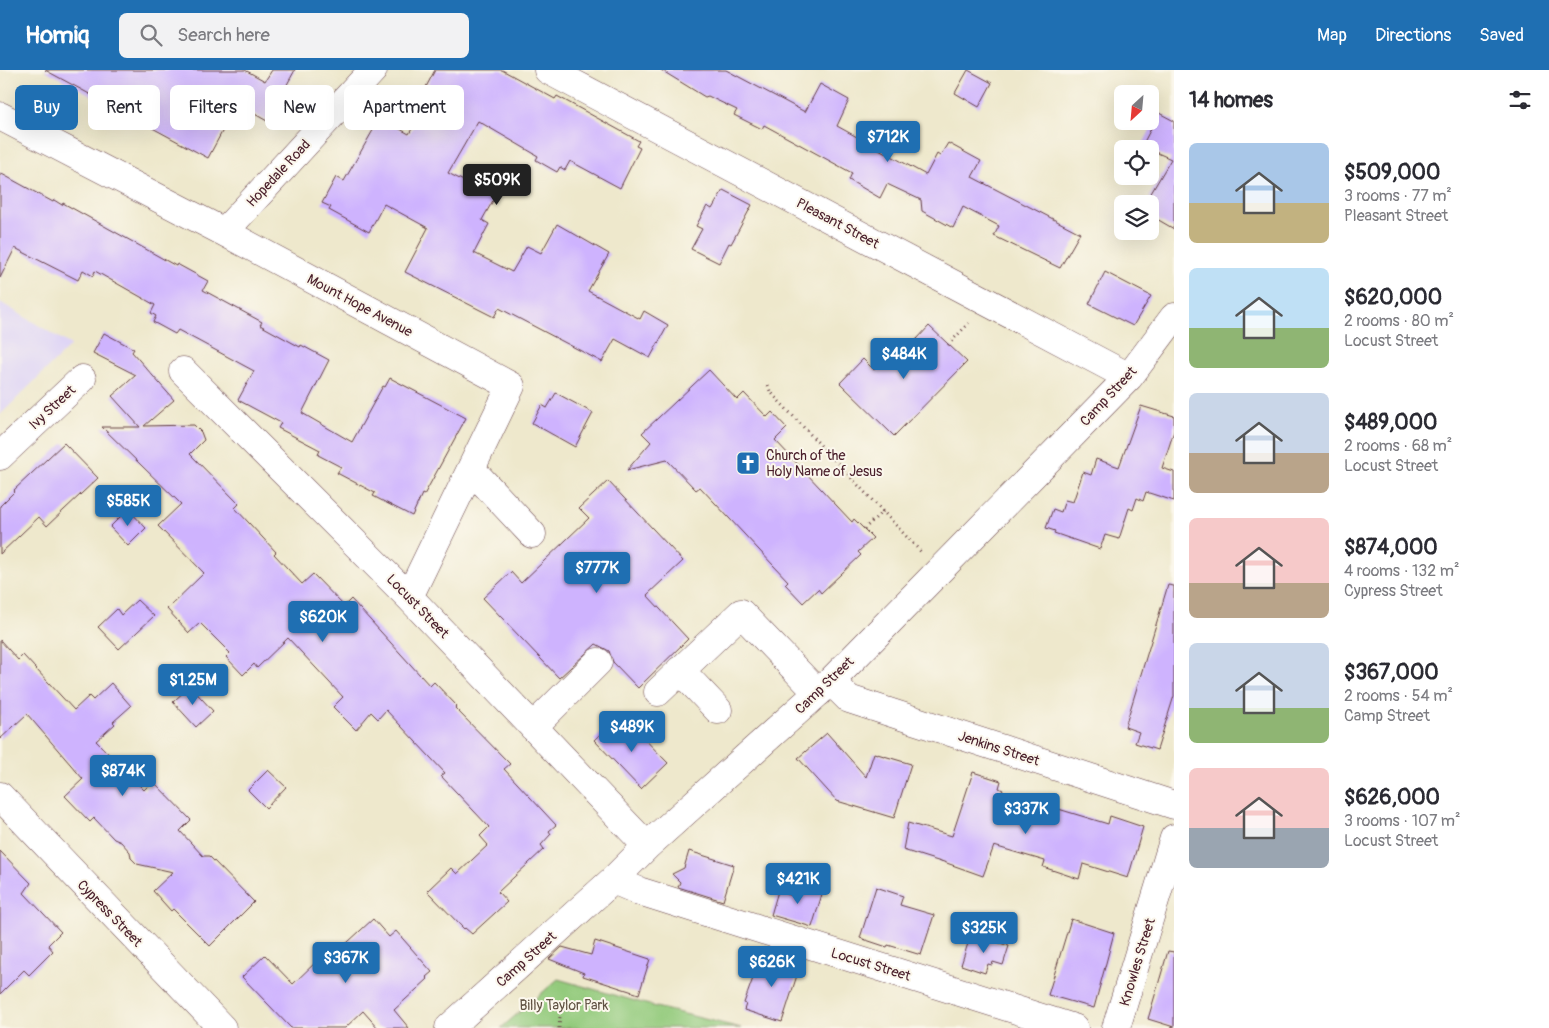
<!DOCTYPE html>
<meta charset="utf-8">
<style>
:root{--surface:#fff;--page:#f2f2f3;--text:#2b2b33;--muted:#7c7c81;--accent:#1f6fb2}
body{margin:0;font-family:Pangolin,sans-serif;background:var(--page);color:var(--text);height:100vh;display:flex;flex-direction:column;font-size:19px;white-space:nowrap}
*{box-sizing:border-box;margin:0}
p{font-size:16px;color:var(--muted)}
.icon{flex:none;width:28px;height:28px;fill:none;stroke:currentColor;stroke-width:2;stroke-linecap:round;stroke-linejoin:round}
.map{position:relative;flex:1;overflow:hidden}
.details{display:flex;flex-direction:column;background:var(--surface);width:375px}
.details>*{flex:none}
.hud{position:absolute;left:15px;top:15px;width:475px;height:45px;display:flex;gap:10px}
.needle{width:32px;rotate:206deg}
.fabs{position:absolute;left:1114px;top:15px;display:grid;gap:10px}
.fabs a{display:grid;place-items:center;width:45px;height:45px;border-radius:8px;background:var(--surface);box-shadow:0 5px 20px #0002;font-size:25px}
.price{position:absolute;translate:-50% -42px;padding:0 11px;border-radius:5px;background:var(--accent);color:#fff;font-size:16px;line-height:32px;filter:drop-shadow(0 1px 2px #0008)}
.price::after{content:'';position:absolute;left:50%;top:30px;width:15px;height:11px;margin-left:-8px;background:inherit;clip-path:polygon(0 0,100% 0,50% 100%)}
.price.on{background:#222;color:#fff}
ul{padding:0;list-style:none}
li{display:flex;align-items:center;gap:15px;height:125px;padding:0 15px}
li span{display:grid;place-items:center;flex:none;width:140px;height:100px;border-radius:8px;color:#555}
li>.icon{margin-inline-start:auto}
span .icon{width:60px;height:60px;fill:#fffc;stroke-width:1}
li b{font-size:21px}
h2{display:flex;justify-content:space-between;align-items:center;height:60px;padding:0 15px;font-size:21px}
.chip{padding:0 18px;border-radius:8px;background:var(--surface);box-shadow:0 5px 20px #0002;font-size:18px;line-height:45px}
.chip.on{background:var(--accent);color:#fff}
header{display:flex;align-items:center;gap:30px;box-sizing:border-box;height:70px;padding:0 25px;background:var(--accent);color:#fff}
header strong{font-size:24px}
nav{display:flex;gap:28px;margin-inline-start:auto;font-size:18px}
.search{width:350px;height:45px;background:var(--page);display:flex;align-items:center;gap:12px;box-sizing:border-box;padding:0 18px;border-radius:8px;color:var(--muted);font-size:19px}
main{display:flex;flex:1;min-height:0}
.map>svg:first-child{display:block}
.built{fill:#dfd5f5}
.green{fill:#93ca7c;stroke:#6e7454}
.building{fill:#ceb3fe}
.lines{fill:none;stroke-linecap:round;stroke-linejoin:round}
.minor-casing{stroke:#633d43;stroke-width:29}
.path{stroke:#633d43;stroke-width:3;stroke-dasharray:1 4;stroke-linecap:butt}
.minor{stroke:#fff;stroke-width:28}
.labels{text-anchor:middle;stroke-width:4;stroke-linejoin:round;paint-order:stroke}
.street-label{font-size:14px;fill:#4a1f2b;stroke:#fbf7ec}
.poi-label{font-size:14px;fill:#4a1f2b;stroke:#fbf7ec;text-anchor:start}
.park-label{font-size:14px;fill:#605243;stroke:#fbf7ec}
</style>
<header>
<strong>Homiq</strong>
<div class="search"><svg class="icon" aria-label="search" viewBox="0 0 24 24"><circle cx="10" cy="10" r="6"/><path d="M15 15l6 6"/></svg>Search here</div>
<nav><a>Map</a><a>Directions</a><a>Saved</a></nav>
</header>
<main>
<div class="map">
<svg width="1174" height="958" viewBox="0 0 1174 958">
<rect width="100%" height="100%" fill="#fbf7ec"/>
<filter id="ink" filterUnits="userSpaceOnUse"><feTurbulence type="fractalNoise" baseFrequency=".02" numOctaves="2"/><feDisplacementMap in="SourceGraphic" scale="10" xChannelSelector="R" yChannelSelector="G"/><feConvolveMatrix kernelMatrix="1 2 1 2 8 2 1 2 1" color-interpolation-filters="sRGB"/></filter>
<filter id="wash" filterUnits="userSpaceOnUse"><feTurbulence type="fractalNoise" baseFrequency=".0096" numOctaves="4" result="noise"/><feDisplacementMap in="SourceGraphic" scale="20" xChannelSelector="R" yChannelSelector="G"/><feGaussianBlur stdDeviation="1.12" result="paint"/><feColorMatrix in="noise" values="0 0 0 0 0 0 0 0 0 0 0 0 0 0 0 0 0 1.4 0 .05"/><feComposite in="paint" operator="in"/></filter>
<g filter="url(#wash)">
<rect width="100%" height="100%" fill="#eee8cc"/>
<path class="built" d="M0 232 71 275 0 345Z"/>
<path class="green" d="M558 909 660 938 741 958H501Z"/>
<g id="blocks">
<path class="building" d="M45 0H245L265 11 272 0H295L267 51 237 34 208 88Z
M435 0H502L555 29 557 26 639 71 636 76 640 78 620 118 570 91 565 100 560 97 557 102 536 90 538 86 478 51 448 103 495 127 482 150 489 154 474 183 512 202 527 176 541 183 557 154 609 184 588 221 640 249 644 241 668 255 650 288 615 269 602 292 499 238 494 247 405 202 428 158 384 134 369 162 329 140 331 137 322 133 336 107 344 111 380 48 409 64 433 21 426 17Z
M661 0H726L805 42 820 14 849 30 837 56 926 105 937 84 940 86 948 73 981 91 972 107 1080 163 1060 198 994 166 999 156 963 137 953 158 922 141 921 130 887 114 880 128 849 110 852 103 764 55 762 59 734 45 737 40 708 26 705 27Z
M968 0 992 13 979 37 955 23Z
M1159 43 1174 51V159L1150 145V125L1171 89 1142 76Z
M0 103 53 132 54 130 62 135 63 133 176 196 177 194 208 211 203 220 262 252 260 255 300 277 301 275 329 290 302 343 352 372 383 316 385 317 390 308 466 348 424 425 422 424 412 446 373 426 375 423 337 403 341 397 318 385 320 380 278 358 281 353 238 330 254 301 178 260 175 264 153 252 156 246 151 243 155 235 95 201 93 206 83 200 78 210 15 178 0 208Z
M723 120 752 135 731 174 729 173 719 193 691 179 702 159 696 156 707 136 712 139Z
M1105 202 1151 226 1133 256 1089 234Z
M929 256 967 292 894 366 840 313 863 289 874 300 897 275 905 282Z
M104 263 134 279 132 282 174 330 144 356 194 355 201 362 204 370 190 384 239 434 235 438 276 482 274 484 302 514 313 504 344 536 351 529 430 616 434 612 457 636 455 638 510 694 504 699 556 755 549 761 551 764 541 775 544 779 498 822 507 832 472 864 465 858 464 859 427 821 451 798 457 804 488 775 480 766 489 757 441 706 445 703 386 640 378 649 371 642 356 660 333 637 343 627 288 568 257 598 254 594 243 605 226 587 230 583 200 553 189 563 167 539 204 503 158 456 181 434 102 357H140L112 326 136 305 93 283Z
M709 300 737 330 744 323 767 347 772 342 787 358 775 370 852 452 854 449 873 468 858 482 861 485 821 523 818 519 803 533 785 514 788 511 700 417 696 420 667 390 627 400 651 372 642 363Z
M556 323 593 343 575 377 532 353 542 335 547 338Z
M1141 336 1174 346V361L1162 398 1174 402V431L1146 422 1143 431 1137 428 1133 440 1129 438 1119 469 1105 465 1100 479 1054 463 1055 461 1046 458 1053 439 1061 442 1065 430 1073 432 1083 402 1091 405 1096 389 1119 397Z
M64 373 98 408 47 456 39 447 0 484V436L15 421 14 420Z
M608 411 683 491 647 525 688 569 638 618 613 592 609 581 596 574 559 608 483 528 511 502 521 513 589 448 579 438Z
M128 439 146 458 128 476 110 457Z
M1168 515 1174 516V626L1157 680 1135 673 1139 662 1125 657Z
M137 530 154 546 119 579 98 557 117 539 121 545Z
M0 570 18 590 23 585 74 640 89 626 93 630 111 613 131 636 113 652 115 654 96 671 144 720 153 711 191 750 180 761 203 786H209L254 832 210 876 173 839 171 841 153 821 173 802 137 794 131 788 130 782 121 772 114 769 94 748 90 752 65 726 83 709 27 644 0 669Z
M190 616 213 641 196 657 173 632Z
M626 650 668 693 641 719 594 670 611 654 617 660Z
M827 663 866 707 874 683 911 694 894 748 837 731 798 688Z
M268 700 286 717 266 738 248 720Z
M973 702 1001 711 999 718 1003 720 1002 722 1108 754 1110 746 1143 757 1128 808 1083 794 1079 809 1043 797 1045 791 994 776 983 806 941 791V792L903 780 908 753 952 766Z
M0 781 31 813 24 823 61 862 48 875 53 881 29 905 24 900 0 924Z
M689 781 734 795 723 831 678 817 680 812 672 804 684 798Z
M793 812 823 821 812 857 771 845 778 821 790 825Z
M876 817 903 826 900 835 934 845 921 885 888 875 887 877 860 868Z
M373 849 389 867 396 861 432 902 426 907 428 909 394 940 409 958H378L363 941 345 958H291L242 907 265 885 293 914 318 890 323 895Z
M1071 849 1114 863 1094 938 1048 925Z
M971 864 1009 876 1003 895 993 892 992 895 988 894 985 903 961 895Z
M595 871 650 889 639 924 583 906 584 903 549 889 562 877 591 885Z
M1168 881 1174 882V957L1148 949Z
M767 885 800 896 782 952 744 940 746 934 744 933 761 886 767 888Z"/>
</g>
</g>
<g filter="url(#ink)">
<use href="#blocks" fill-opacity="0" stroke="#633d43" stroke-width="1"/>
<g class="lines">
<g class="minor-casing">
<path id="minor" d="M548 0 1129 307
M0 46 224 162 511 316 409 527
M224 162 373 0
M183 301 409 527 647 776
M0 386 82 309
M471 399 532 464
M680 600 718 640
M831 611 849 629 1174 735
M658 622 741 543 818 623
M533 657 598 592
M0 726 222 958
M613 810 639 821 1074 958
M449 958 613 810 647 776 831 611 1129 307 1174 247
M1116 958 1174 768"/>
</g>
<path class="path" d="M948 275 969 253
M768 315 770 321 777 329 921 482
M864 459 883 441
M559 958 560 946"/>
<use href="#minor" class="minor"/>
</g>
</g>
<defs>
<g id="church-square" transform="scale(1.25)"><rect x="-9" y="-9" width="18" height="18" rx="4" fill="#1f6fb2" stroke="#fbf7ec"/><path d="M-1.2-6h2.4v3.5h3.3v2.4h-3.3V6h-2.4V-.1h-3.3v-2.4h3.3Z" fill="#fff"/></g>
</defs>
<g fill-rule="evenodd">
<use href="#church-square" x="748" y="393"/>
</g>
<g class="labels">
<g class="street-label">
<text transform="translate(278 103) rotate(-47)" y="5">Hopedale Road</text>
<text transform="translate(838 153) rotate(28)" y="5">Pleasant Street</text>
<text transform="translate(360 235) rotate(28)" y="5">Mount Hope Avenue</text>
<text transform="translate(1108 326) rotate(-47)" y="5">Camp Street</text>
<text transform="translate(52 337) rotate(-43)" y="5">Ivy Street</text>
<text transform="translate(418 536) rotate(46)" y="5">Locust Street</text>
<text transform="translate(824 615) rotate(-44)" y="5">Camp Street</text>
<text transform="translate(999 678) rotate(18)" y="5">Jenkins Street</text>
<text transform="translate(110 843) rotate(46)" y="5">Cypress Street</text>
<text transform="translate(526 889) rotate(-42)" y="5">Camp Street</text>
<text transform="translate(1137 892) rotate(-73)" y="5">Knowles Street</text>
<text transform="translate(871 894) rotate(17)" y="5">Locust Street</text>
</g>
<g class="poi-label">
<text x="766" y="390">Church of the<tspan x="766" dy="16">Holy Name of Jesus</tspan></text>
</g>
<g class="park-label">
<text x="564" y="940">Billy Taylor Park</text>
</g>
</g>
</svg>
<div class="fabs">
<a><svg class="needle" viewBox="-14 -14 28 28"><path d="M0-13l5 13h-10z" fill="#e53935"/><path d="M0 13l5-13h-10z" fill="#7c7c81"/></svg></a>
<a><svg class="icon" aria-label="locate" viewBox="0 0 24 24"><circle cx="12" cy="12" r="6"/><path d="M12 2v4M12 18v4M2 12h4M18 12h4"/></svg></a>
<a><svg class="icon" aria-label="layers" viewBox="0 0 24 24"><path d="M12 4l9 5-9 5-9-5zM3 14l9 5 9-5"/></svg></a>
</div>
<b class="price" style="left:888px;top:93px">$712K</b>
<b class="price on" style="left:497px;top:136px">$509K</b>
<b class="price" style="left:904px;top:310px">$484K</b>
<b class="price" style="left:128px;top:457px">$585K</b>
<b class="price" style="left:597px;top:524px">$777K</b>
<b class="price" style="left:323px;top:573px">$620K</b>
<b class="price" style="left:193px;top:636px">$1.25M</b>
<b class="price" style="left:632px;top:683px">$489K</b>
<b class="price" style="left:123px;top:727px">$874K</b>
<b class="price" style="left:1026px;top:765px">$337K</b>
<b class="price" style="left:798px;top:835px">$421K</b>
<b class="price" style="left:984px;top:884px">$325K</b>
<b class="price" style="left:346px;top:914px">$367K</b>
<b class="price" style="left:772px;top:918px">$626K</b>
<div class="hud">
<a class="chip on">Buy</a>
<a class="chip">Rent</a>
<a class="chip">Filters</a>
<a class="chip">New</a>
<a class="chip">Apartment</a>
</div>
</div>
<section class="details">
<h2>14 homes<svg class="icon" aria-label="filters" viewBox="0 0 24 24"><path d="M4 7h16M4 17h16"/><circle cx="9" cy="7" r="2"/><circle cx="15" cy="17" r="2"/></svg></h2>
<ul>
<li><span style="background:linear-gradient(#a9c7e8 60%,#c2b280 0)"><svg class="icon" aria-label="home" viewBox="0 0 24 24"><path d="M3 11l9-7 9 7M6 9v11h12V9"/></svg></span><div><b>$509,000</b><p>3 rooms · 77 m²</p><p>Pleasant Street</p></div></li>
<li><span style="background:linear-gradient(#bfe0f5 60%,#8fb573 0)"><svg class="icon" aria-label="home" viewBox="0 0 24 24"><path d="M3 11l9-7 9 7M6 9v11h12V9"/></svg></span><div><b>$620,000</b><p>2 rooms · 80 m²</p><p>Locust Street</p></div></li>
<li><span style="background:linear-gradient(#c9d6e8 60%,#b9a48a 0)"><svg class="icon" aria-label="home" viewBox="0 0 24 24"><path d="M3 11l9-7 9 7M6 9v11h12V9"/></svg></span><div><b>$489,000</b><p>2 rooms · 68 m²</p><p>Locust Street</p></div></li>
<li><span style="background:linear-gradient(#f6c9c9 65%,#b9a48a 0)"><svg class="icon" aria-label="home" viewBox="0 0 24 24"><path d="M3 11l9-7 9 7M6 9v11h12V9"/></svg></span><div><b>$874,000</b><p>4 rooms · 132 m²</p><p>Cypress Street</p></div></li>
<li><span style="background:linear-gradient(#c9d6e8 65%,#8fb573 0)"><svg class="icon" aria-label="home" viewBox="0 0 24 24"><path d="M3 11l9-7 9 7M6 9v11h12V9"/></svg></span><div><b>$367,000</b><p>2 rooms · 54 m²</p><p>Camp Street</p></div></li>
<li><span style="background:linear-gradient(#f6c9c9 60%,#9aa5b1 0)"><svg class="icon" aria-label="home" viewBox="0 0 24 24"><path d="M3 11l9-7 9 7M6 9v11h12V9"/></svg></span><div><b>$626,000</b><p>3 rooms · 107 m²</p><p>Locust Street</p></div></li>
</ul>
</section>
</main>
